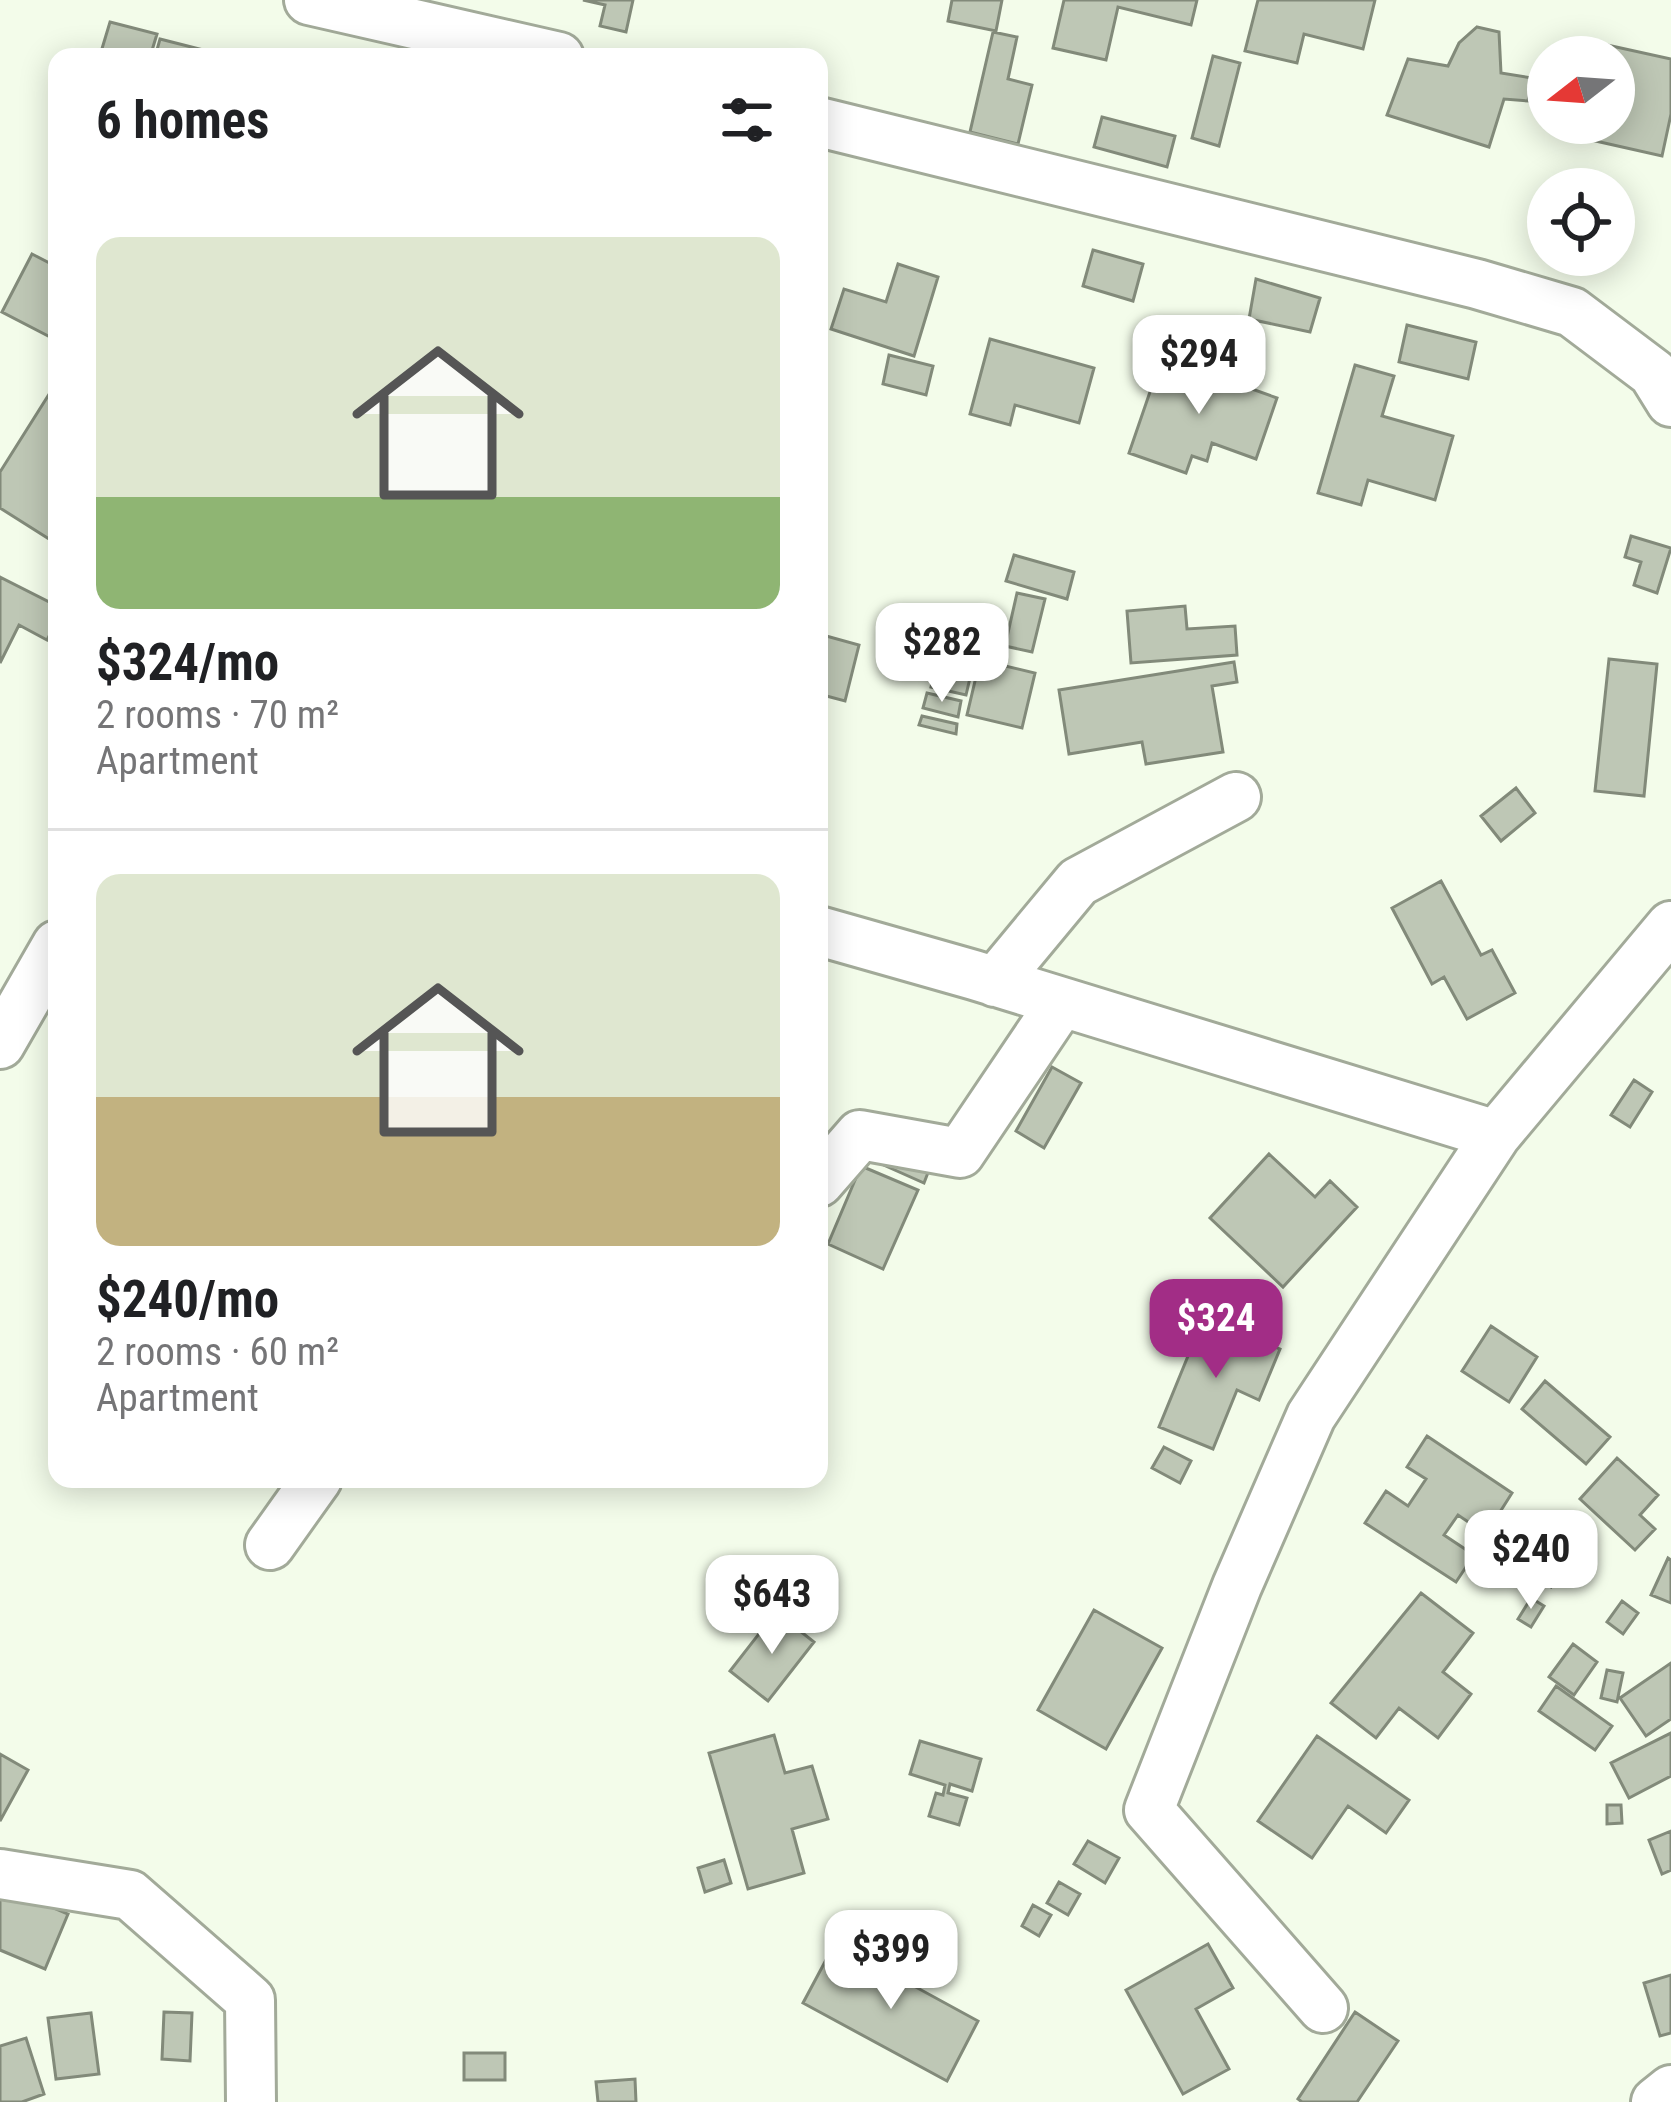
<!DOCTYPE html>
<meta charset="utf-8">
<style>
:root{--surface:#fff;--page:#f2f2f2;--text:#202124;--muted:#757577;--line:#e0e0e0;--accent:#a22d86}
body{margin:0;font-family:"Roboto Condensed",sans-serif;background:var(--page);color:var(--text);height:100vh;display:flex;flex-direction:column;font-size:45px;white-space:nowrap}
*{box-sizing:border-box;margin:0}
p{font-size:39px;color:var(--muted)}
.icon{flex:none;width:66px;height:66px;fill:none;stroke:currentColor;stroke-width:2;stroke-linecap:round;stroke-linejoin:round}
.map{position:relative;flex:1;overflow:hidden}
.panel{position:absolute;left:48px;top:48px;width:780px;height:1440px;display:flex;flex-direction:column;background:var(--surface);border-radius:24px;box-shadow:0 6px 30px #0003}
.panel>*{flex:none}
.needle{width:78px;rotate:253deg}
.buttons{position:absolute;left:1527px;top:36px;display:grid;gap:24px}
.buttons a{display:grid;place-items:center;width:108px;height:108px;border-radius:50%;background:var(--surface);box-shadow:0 6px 30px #0003;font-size:60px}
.price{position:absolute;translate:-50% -102px;padding:0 27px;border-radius:24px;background:#fff;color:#222;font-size:39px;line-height:78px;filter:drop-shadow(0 3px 6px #0008)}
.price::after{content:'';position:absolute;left:50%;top:72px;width:36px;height:27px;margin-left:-18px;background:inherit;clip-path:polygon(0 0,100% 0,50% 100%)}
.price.current{background:var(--accent);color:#fff}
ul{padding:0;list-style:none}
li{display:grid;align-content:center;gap:24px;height:636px;padding:0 48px}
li+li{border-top:3px solid var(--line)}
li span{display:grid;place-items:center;height:372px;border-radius:24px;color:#555}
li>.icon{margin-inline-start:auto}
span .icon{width:216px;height:216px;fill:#fffc;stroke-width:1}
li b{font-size:51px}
h2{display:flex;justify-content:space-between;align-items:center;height:144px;padding:0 48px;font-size:51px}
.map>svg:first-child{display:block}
.building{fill:#bec7b5;stroke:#828a7a;stroke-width:3}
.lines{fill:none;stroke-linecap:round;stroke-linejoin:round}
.minor-casing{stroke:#a2aa99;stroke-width:54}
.minor{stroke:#fff;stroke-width:48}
</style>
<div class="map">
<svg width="1671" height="2102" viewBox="0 0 1671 2102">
<rect width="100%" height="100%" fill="#f3fcea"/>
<path class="building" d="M583 0H633L626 32 600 26 605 5Z
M952 0H1002L996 31 948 21Z
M1064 0H1197L1191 25 1118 7 1106 60 1053 48Z
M1258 0H1375L1363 49 1304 34 1297 63 1245 51Z
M110 22 157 34 150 57H112L101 52Z
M1477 27 1499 32 1501 73 1532 78 1528 101 1504 99 1489 147 1387 115 1408 59 1448 66 1459 43Z
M993 32 1017 37 1008 79 1032 85 1018 144 970 132Z
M160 39 219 54 231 57H155Z
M1589 41 1671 59V114L1662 156 1569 135 1571 123H1614V57H1586Z
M1213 56 1240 63 1219 146 1192 138Z
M1102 117 1175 136 1167 167 1094 147Z
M1093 250 1143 264 1133 301 1083 286Z
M32 254 57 267V333L54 339 2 312Z
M898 264 938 277 914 356 831 329 844 289 886 302Z
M1256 279 1320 298 1310 332 1249 319Z
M1407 325 1476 342 1468 379 1399 362Z
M990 339 1094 368 1079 423 1015 405 1010 425 970 414Z
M889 355 933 366 926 395 883 384Z
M1162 357 1277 398 1256 459 1212 443 1207 461 1192 456 1186 473 1129 453Z
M1355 365 1394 376 1382 416 1453 436 1435 500 1368 480 1361 505 1318 493Z
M53 388 57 390V544L0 508V472Z
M1631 536 1671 548 1657 593 1634 585 1641 562 1625 557Z
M1014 555 1074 572 1067 599 1006 581Z
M0 577 57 606V621L47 640 19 625 0 663Z
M1017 593 1045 599 1032 652 1005 646Z
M1185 606 1187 629 1235 626 1237 655 1131 663 1127 611Z
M819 634 859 645 845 701 819 694Z
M943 635 978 644 966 695 931 687Z
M1609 659 1657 664 1644 796 1595 791Z
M980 660 1035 673 1022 728 967 715Z
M1234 662 1237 682 1212 686 1223 752 1146 764 1142 742 1069 754 1059 690Z
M927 693 961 701 958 717 923 708Z
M922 716 957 724 956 734 919 725Z
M1516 788 1535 813 1501 841 1481 816Z
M1441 881 1481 955 1492 950 1515 993 1467 1019 1444 977 1432 984 1392 908Z
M1052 1067 1081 1083 1044 1148 1016 1131Z
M1634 1080 1652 1092 1630 1127 1611 1115Z
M1269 1154 1315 1197 1330 1181 1357 1207 1283 1287 1210 1218Z
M870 1159 929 1170 924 1183Z
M861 1166 918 1190 883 1269 828 1244Z
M1204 1317 1280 1349 1259 1400 1237 1390 1213 1449 1159 1427Z
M1491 1326 1537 1357 1509 1402 1462 1371Z
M1545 1381 1610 1437 1586 1464 1522 1409Z
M1427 1436 1512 1493 1486 1534 1458 1515 1444 1535 1474 1555 1456 1582 1365 1523 1386 1491 1408 1506 1426 1479 1407 1467Z
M1164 1447 1191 1461 1180 1483 1152 1468Z
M1617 1458 1658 1495 1640 1515 1655 1529 1635 1550 1580 1499Z
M1549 1544 1568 1555 1551 1587 1532 1576Z
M1668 1558 1671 1560V1603L1651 1595Z
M1421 1593 1473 1633 1443 1672 1471 1694 1438 1738 1399 1708 1376 1738 1331 1703Z
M1531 1598 1544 1606 1531 1627 1518 1619Z
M1622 1601 1638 1613 1623 1634 1607 1622Z
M1094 1610 1162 1648 1106 1749 1038 1710Z
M776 1612 814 1642 768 1701 730 1671Z
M1573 1644 1597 1662 1574 1695 1549 1677Z
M1671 1663V1719L1646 1736 1620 1698Z
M1607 1670 1623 1673 1617 1702 1601 1698Z
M1556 1686 1612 1726 1595 1750 1539 1711Z
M1671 1733V1776L1629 1798 1611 1763Z
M774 1735 785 1773 812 1766 828 1819 792 1829 804 1873 748 1889 709 1753Z
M1317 1736 1409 1800 1386 1833 1348 1806 1312 1858 1258 1821Z
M920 1741 981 1759 972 1791 950 1784 948 1793 967 1798 959 1825 929 1816 936 1793 943 1795 945 1785 910 1774Z
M0 1754 28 1770 0 1821Z
M1607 1805H1621L1622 1823 1607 1824Z
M1671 1831V1870L1662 1874 1649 1840Z
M1088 1841 1119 1858 1105 1883 1074 1864Z
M724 1860 731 1883 705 1892 698 1868Z
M1059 1882 1080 1894 1068 1915 1047 1903Z
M0 1885 68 1914 45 1969 0 1950Z
M1033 1905 1051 1915 1039 1936 1022 1926Z
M835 1943 978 2021 947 2081 803 2003Z
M1208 1944 1233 1988 1196 2009 1229 2069 1183 2094 1126 1990Z
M1671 1975V2033L1660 2036 1644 1983Z
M164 2012 192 2013 190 2061 162 2059Z
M1355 2012 1398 2041 1357 2102H1302L1298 2099Z
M91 2013 99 2074 56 2079 48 2018Z
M26 2038 44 2094 22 2102H0V2046Z
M464 2053H505V2080H464Z
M635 2079 636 2102H598L596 2082Z"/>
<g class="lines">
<g class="minor-casing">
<path id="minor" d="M309 0 559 57
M819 122 1477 284 1572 312 1653 373 1671 402
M819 931 974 975 1496 1135
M995 982 1078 882 1236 797
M0 1044 57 945
M819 1182 860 1135 960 1153 1061 1003
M270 1545 317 1479
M0 1874 130 1895 250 2000 251 2102
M1323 2008 1149 1810 1237 1586 1311 1416 1496 1135 1671 926
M1656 2102 1671 2090"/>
</g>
<use href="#minor" class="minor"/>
</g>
</svg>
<div class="buttons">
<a><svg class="needle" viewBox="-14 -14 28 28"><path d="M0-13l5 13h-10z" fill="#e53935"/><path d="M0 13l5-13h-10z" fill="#757577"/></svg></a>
<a><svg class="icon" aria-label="locate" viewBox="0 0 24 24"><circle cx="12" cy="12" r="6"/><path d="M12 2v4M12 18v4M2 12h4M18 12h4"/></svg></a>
</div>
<b class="price" style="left:1199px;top:417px">$294</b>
<b class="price" style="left:942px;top:705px">$282</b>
<b class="price current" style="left:1216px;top:1381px">$324</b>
<b class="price" style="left:1531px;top:1612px">$240</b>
<b class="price" style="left:772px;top:1657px">$643</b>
<b class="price" style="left:891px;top:2012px">$399</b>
<section class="panel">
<h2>6 homes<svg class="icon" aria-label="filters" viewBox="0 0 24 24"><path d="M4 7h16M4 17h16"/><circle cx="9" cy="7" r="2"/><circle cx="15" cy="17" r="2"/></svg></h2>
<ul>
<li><span style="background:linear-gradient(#dfe7d0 70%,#8fb573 0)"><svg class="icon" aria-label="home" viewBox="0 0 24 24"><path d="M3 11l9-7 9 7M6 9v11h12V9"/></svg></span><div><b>$324/mo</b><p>2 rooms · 70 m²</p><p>Apartment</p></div></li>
<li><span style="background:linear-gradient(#dfe7d0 60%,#c2b280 0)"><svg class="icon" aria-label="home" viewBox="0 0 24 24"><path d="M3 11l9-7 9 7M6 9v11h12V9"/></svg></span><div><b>$240/mo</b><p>2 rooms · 60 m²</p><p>Apartment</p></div></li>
</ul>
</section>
</div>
